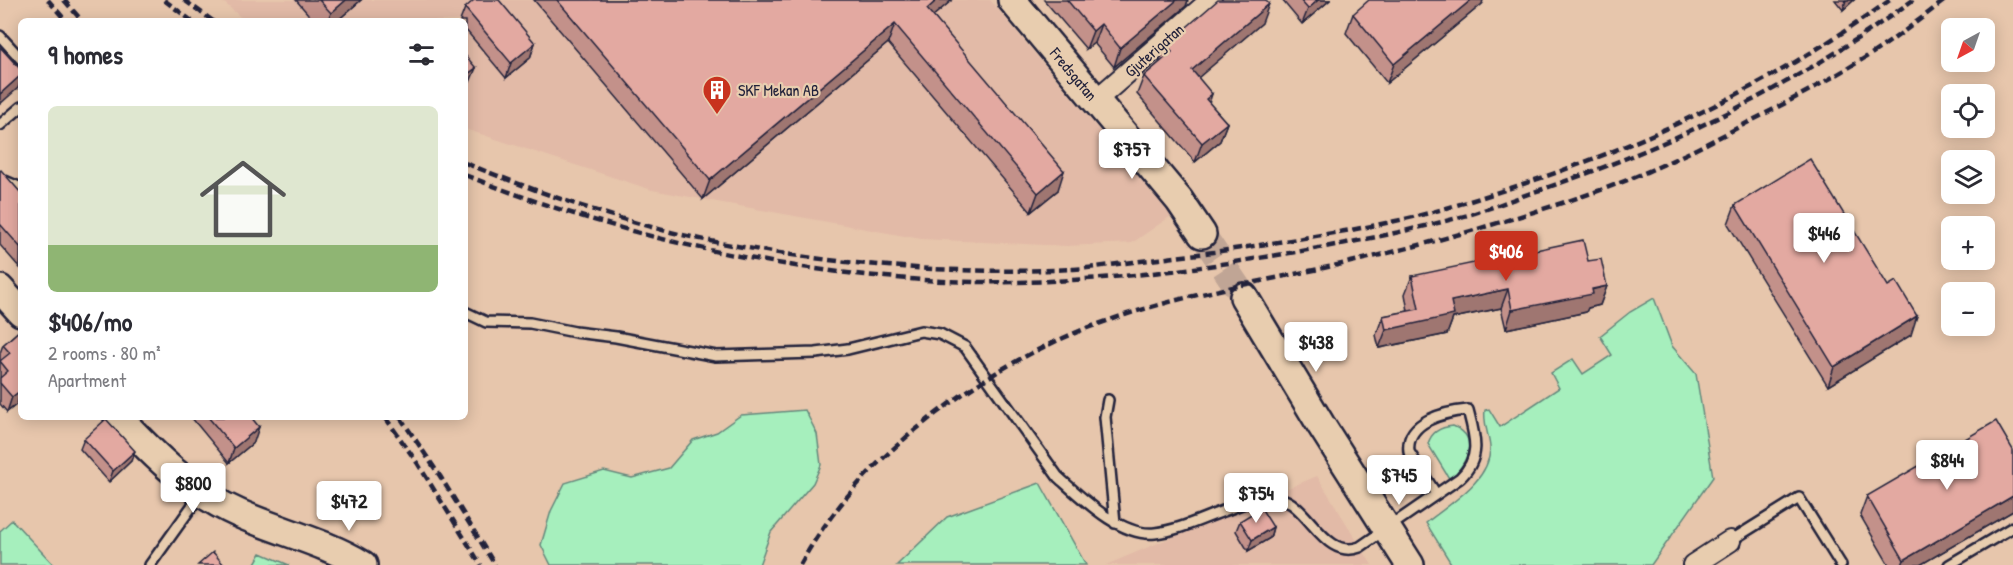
<!DOCTYPE html>
<meta charset="utf-8">
<style>
:root{--surface:#fff;--page:#f2f2f3;--text:#2b2b33;--muted:#7c7c81;--accent:#c8321e}
body{margin:0;font-family:"Patrick Hand",sans-serif;background:var(--page);color:var(--text);height:100vh;display:flex;flex-direction:column;font-size:22px;white-space:nowrap}
*{box-sizing:border-box;margin:0}
p{font-size:20px;color:var(--muted)}
.icon{flex:none;width:33px;height:33px;fill:none;stroke:currentColor;stroke-width:2;stroke-linecap:round;stroke-linejoin:round}
.map{position:relative;flex:1;overflow:hidden}
.drawer{position:absolute;left:18px;top:18px;width:450px;height:402px;display:flex;flex-direction:column;background:var(--surface);border-radius:9px;box-shadow:0 3px 15px #0003}
.drawer>*{flex:none}
.needle{width:39px;rotate:220deg}
.controls{position:absolute;left:1941px;top:18px;display:grid;gap:12px}
.controls a{display:grid;place-items:center;width:54px;height:54px;border-radius:9px;background:var(--surface);box-shadow:0 3px 15px #0003;font-size:30px}
.price{position:absolute;translate:-50% -51px;padding:0 14px;border-radius:6px;background:#fff;color:#222;font-size:20px;line-height:39px;filter:drop-shadow(0 2px 3px #0008)}
.price::after{content:'';position:absolute;left:50%;top:36px;width:18px;height:14px;margin-left:-9px;background:inherit;clip-path:polygon(0 0,100% 0,50% 100%)}
.price.on{background:var(--accent);color:#fff}
ul{padding:0;list-style:none}
li{display:grid;align-content:center;gap:12px;height:318px;padding:0 30px}
li span{display:grid;place-items:center;height:186px;border-radius:9px;color:#555}
li>.icon{margin-inline-start:auto}
span .icon{width:108px;height:108px;fill:#fffc;stroke-width:1}
li b{font-size:26px}
h2{display:flex;justify-content:space-between;align-items:center;height:72px;padding:0 30px;font-size:26px}
.map>svg:first-child{display:block}
.built{fill:#e2baa7}
.green{fill:#a6efbd;stroke:#64887c;stroke-width:1.5}
.lines{fill:none;stroke-linecap:round;stroke-linejoin:round}
.secondary-tunnel{stroke:#c0a595;stroke-width:27;stroke-dasharray:27 14;stroke-linecap:butt}
.lane-casing{stroke:#22223b;stroke-width:14}
.street-casing{stroke:#22223b;stroke-width:24}
.secondary-casing{stroke:#22223b;stroke-width:32}
.lane{stroke:#e8cdaf;stroke-width:9}
.street{stroke:#e8cdaf;stroke-width:20}
.secondary{stroke:#e8cdaf;stroke-width:27}
.rail{stroke:#22223b;stroke-width:4.5;stroke-dasharray:9 4.5;stroke-linecap:butt}
.wall{fill:#c3918a;stroke:#22223b;stroke-width:1.5}
.shaded-wall{fill:#9f7671;stroke:#22223b;stroke-width:1.5}
.building{fill:#e3a9a1;stroke:#22223b;stroke-width:1.5}
.labels{text-anchor:middle;stroke-width:4.5;stroke-linejoin:round;paint-order:stroke}
.street-label{font-size:16px;fill:#22223b;stroke:#e8cdaf}
.poi-label{font-size:16px;fill:#22223b;stroke:#e8cdaf;text-anchor:start}
</style>
<div class="map">
<svg width="2013" height="565" viewBox="0 0 2013 565">
<rect width="100%" height="100%" fill="#e7c6ac"/>
<filter id="ink" filterUnits="userSpaceOnUse"><feTurbulence type="fractalNoise" baseFrequency=".0167" numOctaves="2"/><feDisplacementMap in="SourceGraphic" scale="12" xChannelSelector="R" yChannelSelector="G"/><feConvolveMatrix kernelMatrix="1 2 1 2 8 2 1 2 1" color-interpolation-filters="sRGB"/></filter>
<g filter="url(#ink)">
<path class="built" d="M221 0H990L1171 216 1132 243 1066 246 921 239 652 190 465 129V21H245Z
M1317 476 1372 565H1106Z"/>
<path class="green" d="M1654 298 1672 346 1696 374 1713 477 1651 565H1452L1426 523C1449 504 1491 481 1490 447 1489 435 1483 423 1485 410L1489 409 1500 427 1559 388 1551 373 1573 359 1583 374 1612 355 1600 336 1630 312Z
M805 410 817 434 821 465 813 483 771 532 759 565H551L541 545 551 511 565 483 604 471 632 478 669 468 693 440 717 432 741 415Z
M1453 426C1482 438 1465 465 1450 480L1428 444C1431 432 1441 427 1453 426Z
M1040 483 1086 565H897L947 517Z
M12 520 54 565H0V531Z
M261 553 289 565H254Z"/>
<g class="lines">
<path class="secondary-tunnel" d="M1202 234 1244 297"/>
<g class="lane-casing">
<path id="lane" d="M0 36 21 59
M0 125 21 107
M0 179 21 188
M465 312 486 322 530 323 575 332 616 337 716 356 816 353 848 349 921 331 940 334 965 347 1058 477C1082 498 1121 537 1155 533 1181 530 1205 517 1229 509 1244 503 1262 495 1278 498 1309 503 1323 561 1360 547L1460 478C1482 457 1475 437 1468 410 1445 412 1405 421 1409 452L1436 494
M1108 400 1105 417 1115 523
M1730 541 1799 498 1841 565
M150 565 200 495
M1949 565 2013 527"/>
</g>
<g class="street-casing">
<path id="street" d="M1096 100 1211 0
M1693 565 1730 541"/>
</g>
<g class="secondary-casing">
<path id="secondary" d="M1012 0 1179 200 1202 234
M0 289 21 312
M1244 297 1321 425 1410 565
M118 417C154 455 191 493 240 514 281 532 325 542 363 565"/>
</g>
<use href="#lane" class="lane"/>
<use href="#street" class="street"/>
<use href="#secondary" class="secondary"/>
<path class="rail" d="M48 0 66 21
M64 0 82 21
M164 0 192 21
M184 0 213 21
M465 163C553 198 643 230 737 246 848 266 962 275 1074 269 1094 268 1114 264 1133 262 1176 257 1218 252 1260 245 1302 238 1344 232 1386 223 1432 214 1477 199 1523 184 1653 141 1778 81 1890 0
M465 175C601 229 741 264 886 277 1011 289 1136 279 1259 258 1329 247 1399 234 1468 215 1492 208 1516 198 1540 190 1676 144 1797 85 1913 0
M385 417 418 464 481 565
M400 417 440 476 495 565
M800 565C830 511 871 465 919 427 969 386 1023 354 1082 330 1184 290 1295 278 1400 250 1464 234 1533 213 1595 192 1645 175 1693 151 1739 127 1788 102 1836 77 1882 47 1904 32 1924 16 1945 0"/>
</g>
<path class="wall" d="M296 0H361L337 21H314Z
M534 0H952L933 16 1058 190 1031 212 888 43 703 199Z
M1044 0H1188L1186 6 1114 67 1094 43 1086 49Z
M1282 0H1330L1302 24Z
M1835 0H1854L1843 10Z
M1482 4 1387 83 1346 33 1353 14Z
M465 8 535 43 530 58 506 78 465 29V21H460Z
M1262 23 1198 77 1209 103 1227 123 1220 141 1195 162 1137 94 1144 76 1159 63 1166 45Z
M0 171 21 193 20 268 0 245Z
M1735 205 1888 286 1911 335 1828 386 1728 224Z
M1588 261 1607 286 1600 305 1588 308 1586 312 1506 329 1501 308 1453 318 1447 334 1379 348 1376 335 1383 316 1408 311 1405 294 1412 276Z
M21 329V409L17 404 7 412 0 404V353L3 345Z
M191 417H251L254 442 229 463Z
M84 439 131 461 109 482 80 449Z
M1867 496 2013 511 1920 565H1889L1860 515Z
M1240 521 1273 527 1270 538 1248 551 1236 531Z"/>
<path class="shaded-wall" d="M346 0H361L337 21H328L331 13Z
M937 0H952L920 27 927 9Z
M1177 0H1188L1186 6 1114 67 1120 48Z
M1318 0H1330L1302 24 1308 9Z
M1471 0H1483L1482 4 1387 83 1394 64Z
M1846 0H1854L1843 10Z
M1269 4 1262 23 1185 89 1192 70Z
M895 24 888 43 703 199 710 180Z
M1101 24 1094 43 1086 49 1093 31Z
M535 43 530 58 506 78 511 63Z
M476 68 470 82 465 87V76Z
M21 75V80L18 88 0 104V94Z
M1212 94 1206 113V99Z
M1227 123 1220 141 1195 162 1202 143Z
M1064 171 1058 190 1031 212 1038 193Z
M1607 286 1600 305 1588 308 1586 312 1506 329 1512 310Z
M1508 289 1501 308 1453 318 1447 334 1379 348 1386 330 1451 301Z
M1917 316 1911 335 1828 386 1834 367Z
M21 390 17 404 7 412 12 397Z
M259 427 254 442 229 463 234 448Z
M135 451 131 461 109 482 113 471Z
M2013 496V511L1920 565H1902L1904 560Z
M1273 527 1270 538 1248 551 1252 540Z"/>
<path class="building" d="M319 0H346L331 13Z
M474 0H499L535 43 511 63 465 8Z
M557 0H937L927 9 1064 171 1038 193 895 24 710 180Z
M1067 0H1177L1120 48 1101 24 1093 31Z
M1218 0H1265L1269 4 1192 70 1212 94 1206 99 1227 123 1202 143 1144 76 1172 52 1166 45Z
M1300 0H1318L1308 9Z
M1369 0H1471L1394 64 1353 14Z
M0 47 21 70V75L0 94Z
M465 55 476 68 465 76Z
M1810 159 1888 286 1896 281 1917 316 1834 367 1735 205Z
M1 170 21 193V248L0 224V171Z
M1583 240 1588 261 1601 259 1607 286 1592 289 1593 294 1512 310 1508 289 1451 301 1454 315 1386 330 1383 316 1419 309 1412 276Z
M21 329V390L12 397 0 383V378L8 371 0 361 10 353 3 345Z
M208 417H251L259 427 234 448Z
M106 419 135 451 113 471 84 439Z
M1996 421 2013 450V496L1904 560 1867 496Z
M1261 508 1273 527 1252 540 1240 521Z
M213 552 224 565H198Z"/>
</g>
<defs>
<g id="building-pin" transform="scale(1.5)"><path d="M0 17L-7.5 6A9.5 9.5 0 1 1 7.5 6Z" fill="#c8321e" stroke="#e8cdaf"/><path d="M-4-6H4V6H1V3H-1V6H-4ZM-2.5-4.3h1.7v1.8h-1.7ZM.8-4.3h1.7v1.8H.8ZM-2.5-1h1.7V.8h-1.7ZM.8-1h1.7V.8H.8Z" fill="#fff"/></g>
</defs>
<g fill-rule="evenodd">
<use href="#building-pin" x="717" y="90"/>
</g>
<g class="labels">
<g class="street-label">
<text transform="translate(1154 50) rotate(-41)" y="6">Gjuterigatan</text>
<text transform="translate(1074 74) rotate(50)" y="6">Fredsgatan</text>
</g>
<g class="poi-label">
<text x="738" y="96">SKF Mekan AB</text>
</g>
</g>
</svg>
<div class="controls">
<a><svg class="needle" viewBox="-14 -14 28 28"><path d="M0-13l5 13h-10z" fill="#e53935"/><path d="M0 13l5-13h-10z" fill="#7c7c81"/></svg></a>
<a><svg class="icon" aria-label="locate" viewBox="0 0 24 24"><circle cx="12" cy="12" r="6"/><path d="M12 2v4M12 18v4M2 12h4M18 12h4"/></svg></a>
<a><svg class="icon" aria-label="layers" viewBox="0 0 24 24"><path d="M12 4l9 5-9 5-9-5zM3 14l9 5 9-5"/></svg></a>
<a>+</a>
<a>−</a>
</div>
<b class="price" style="left:1132px;top:180px">$757</b>
<b class="price" style="left:1824px;top:264px">$446</b>
<b class="price on" style="left:1506px;top:282px">$406</b>
<b class="price" style="left:1316px;top:373px">$438</b>
<b class="price" style="left:1947px;top:491px">$844</b>
<b class="price" style="left:1399px;top:506px">$745</b>
<b class="price" style="left:193px;top:514px">$800</b>
<b class="price" style="left:1256px;top:524px">$754</b>
<b class="price" style="left:349px;top:532px">$472</b>
<section class="drawer">
<h2>9 homes<svg class="icon" aria-label="filters" viewBox="0 0 24 24"><path d="M4 7h16M4 17h16"/><circle cx="9" cy="7" r="2"/><circle cx="15" cy="17" r="2"/></svg></h2>
<ul>
<li><span style="background:linear-gradient(#dfe7d0 75%,#8fb573 0)"><svg class="icon" aria-label="home" viewBox="0 0 24 24"><path d="M3 11l9-7 9 7M6 9v11h12V9"/></svg></span><div><b>$406/mo</b><p>2 rooms · 80 m²</p><p>Apartment</p></div></li>
</ul>
</section>
</div>
